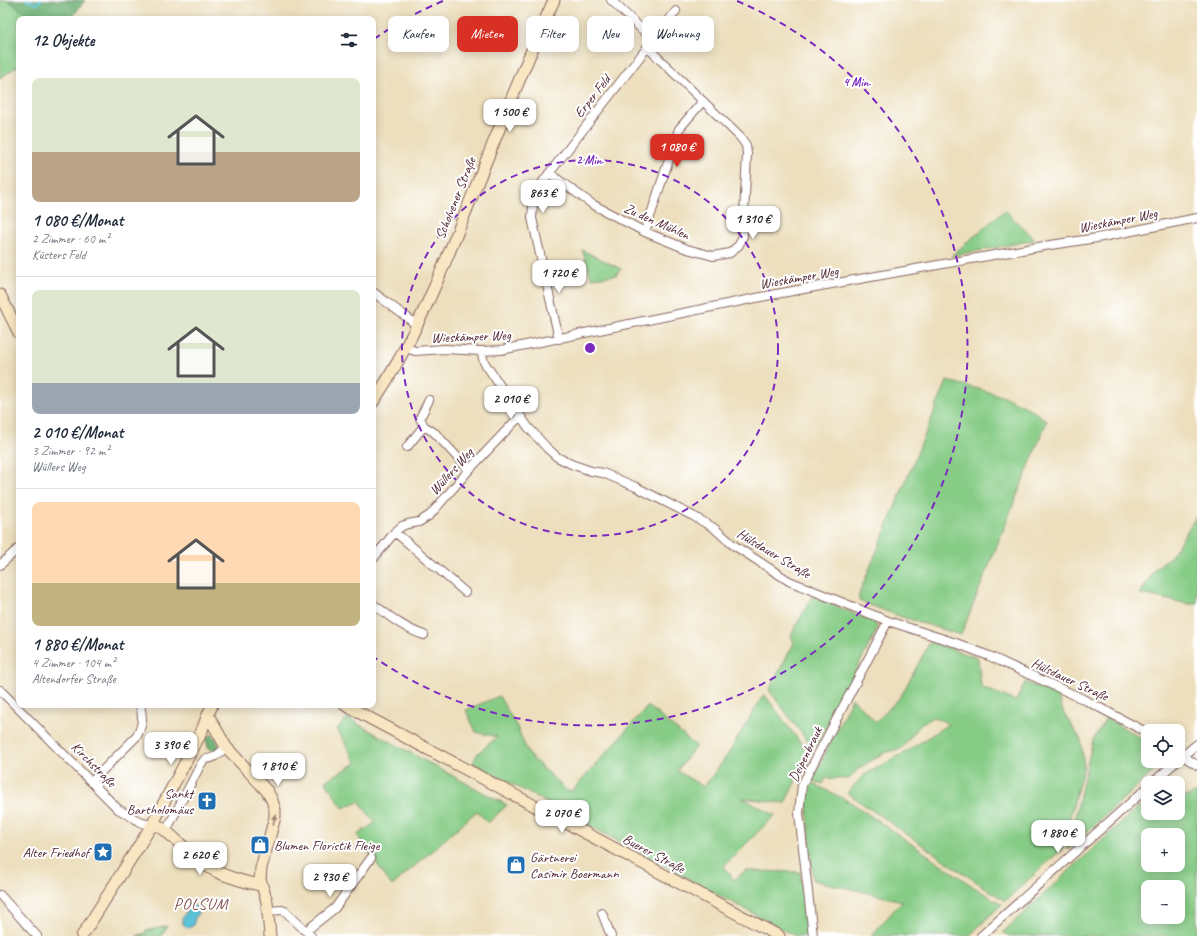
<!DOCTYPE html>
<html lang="de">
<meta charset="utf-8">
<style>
:root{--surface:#fff;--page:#f2f2f3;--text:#1f2937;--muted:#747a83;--line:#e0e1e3;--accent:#d93025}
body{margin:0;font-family:Caveat,sans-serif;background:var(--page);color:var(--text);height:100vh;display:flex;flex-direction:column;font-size:15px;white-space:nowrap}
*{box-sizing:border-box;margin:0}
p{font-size:13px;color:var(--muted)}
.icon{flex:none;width:22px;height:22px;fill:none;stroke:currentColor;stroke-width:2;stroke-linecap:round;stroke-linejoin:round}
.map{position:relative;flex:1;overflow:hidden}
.details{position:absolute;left:16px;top:16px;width:360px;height:692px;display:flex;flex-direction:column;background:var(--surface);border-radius:8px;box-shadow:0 2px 10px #0003}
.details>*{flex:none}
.hud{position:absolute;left:388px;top:16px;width:380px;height:36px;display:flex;gap:8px}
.fabs{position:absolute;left:1141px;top:724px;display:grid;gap:8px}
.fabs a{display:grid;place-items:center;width:44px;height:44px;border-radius:8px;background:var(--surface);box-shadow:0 2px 10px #0003;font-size:20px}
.price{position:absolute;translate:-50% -34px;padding:0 9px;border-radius:8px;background:#fff;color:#222;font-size:13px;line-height:26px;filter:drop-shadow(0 1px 2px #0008)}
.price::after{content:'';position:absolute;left:50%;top:24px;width:12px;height:9px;margin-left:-6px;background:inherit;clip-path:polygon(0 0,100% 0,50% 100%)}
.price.current{background:var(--accent);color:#fff}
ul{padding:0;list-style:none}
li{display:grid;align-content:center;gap:8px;height:212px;padding:0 16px}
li+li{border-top:1px solid var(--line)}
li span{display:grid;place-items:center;height:124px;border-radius:8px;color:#555}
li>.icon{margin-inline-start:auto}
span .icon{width:72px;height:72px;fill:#fffc;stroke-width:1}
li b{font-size:17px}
h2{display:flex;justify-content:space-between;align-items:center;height:48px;padding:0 16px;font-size:17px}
.pill{padding:0 14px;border-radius:8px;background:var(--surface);box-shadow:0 2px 10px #0003;font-size:14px;line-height:36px}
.pill.current{background:var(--accent);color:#fff}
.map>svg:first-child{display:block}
.green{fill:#87cc86;stroke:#687658;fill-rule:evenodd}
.forest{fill:#6db073;stroke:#5c684f}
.water{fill:#5ac3d7;stroke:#527181}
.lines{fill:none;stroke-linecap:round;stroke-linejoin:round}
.stream{stroke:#5ac3d7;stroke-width:2.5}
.street-casing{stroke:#83625e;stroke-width:10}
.secondary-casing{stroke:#83625e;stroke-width:13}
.street{stroke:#fff;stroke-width:8}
.secondary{stroke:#f9e7c3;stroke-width:11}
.oneway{fill:#a28377}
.ring{fill:none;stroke:#7b2cbf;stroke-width:2;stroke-dasharray:7 5}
.labels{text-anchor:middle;stroke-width:4;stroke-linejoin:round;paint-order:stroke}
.street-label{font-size:14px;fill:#4a1f2b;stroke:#fff}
.poi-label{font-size:14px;fill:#4a1f2b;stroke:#fff;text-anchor:end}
.quarter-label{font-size:16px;letter-spacing:1px;fill:#84504b;stroke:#fff}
.centre{fill:#7b2cbf;stroke:#fff;stroke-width:2}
.ring-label{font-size:12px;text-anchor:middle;font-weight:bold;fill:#7b2cbf;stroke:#fff;stroke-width:4;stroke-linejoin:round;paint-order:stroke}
</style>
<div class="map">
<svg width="1197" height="936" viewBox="0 0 1197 936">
<rect width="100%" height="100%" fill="#fff"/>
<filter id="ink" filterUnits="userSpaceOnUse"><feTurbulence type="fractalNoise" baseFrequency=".025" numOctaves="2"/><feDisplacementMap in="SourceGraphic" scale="8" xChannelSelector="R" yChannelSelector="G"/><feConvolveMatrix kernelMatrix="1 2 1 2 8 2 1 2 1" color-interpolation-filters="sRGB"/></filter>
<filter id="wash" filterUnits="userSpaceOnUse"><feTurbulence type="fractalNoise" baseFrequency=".012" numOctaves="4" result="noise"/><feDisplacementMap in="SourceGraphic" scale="16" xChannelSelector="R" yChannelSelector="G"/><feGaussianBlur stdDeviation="0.9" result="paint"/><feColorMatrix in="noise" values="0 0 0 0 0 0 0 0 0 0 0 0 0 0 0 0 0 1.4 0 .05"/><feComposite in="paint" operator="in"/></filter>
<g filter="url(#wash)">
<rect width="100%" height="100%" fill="#eddfbd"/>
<path class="green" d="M0 0H8L34 19H19V65L0 78Z
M1005 210 1035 240 951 256Z
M582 250 621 269 616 275 592 278Z
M947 381C971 387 995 392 1018 403 1028 407 1038 414 1047 421L961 635 899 616 859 601V594Z
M1197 515V604H1189L1140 594 1155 569 1172 555Z
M812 596 874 622 878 628 814 750 769 690 794 643 791 635Z
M930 642 978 658 981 687 1016 701 1025 682 1053 694 1058 697 1064 714 1081 740 1084 765 1061 850 1005 901 957 869 847 793 864 775 906 752 948 724 941 720 933 717 922 723 901 749 886 752 859 768 849 779 826 778 823 784 812 780 852 698 876 722 901 696Z
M764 694 809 754 785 803 742 798 775 815 724 866 734 880 745 871 800 872 809 936H795L473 763 477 754 497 737 476 732 466 710 499 696 517 727 529 755 567 791H572L648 706 696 746 677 771 704 787 728 754Z
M347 718 462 781 507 805 488 823 477 811 392 886 357 835 375 823 359 801 343 808 325 781 356 763 337 729Z
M1106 718 1148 742V761H1165L1067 850 1093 740Z
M808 781 852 803 980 891 1002 904 969 936H871L902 901 813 880 806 790Z
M1197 792V936H1009L1003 932 1139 806 1157 821 1166 813H1178V800ZM1148 835H1178V865H1148ZM1148 887H1178V917H1148Z
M167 926 161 936H136L145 933 146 931Z"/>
<path class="forest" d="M8 0H85L71 19H34Z
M211 734C216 737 218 742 219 748L215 752 208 748 206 739Z"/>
<path class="water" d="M192 904 194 905V906H196L199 911 195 918 193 926 187 928 183 924 182 919 186 912 188 906Z"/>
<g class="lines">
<path class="stream" d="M27 0 37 4 41 0"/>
</g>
</g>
<g filter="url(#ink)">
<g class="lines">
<g class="street-casing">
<path id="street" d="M653 40 676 11
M549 173 592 204 607 212 645 232 687 249 713 256 730 253 739 245 743 236 747 154 746 145 740 137 647 47
M645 232 679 129 703 101
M373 292 417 325
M559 339 532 218C533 200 535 195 544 180L653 40 611 0
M406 348 415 351 445 349 481 351 501 350 776 294 1044 246 1097 238 1197 218
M481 351 484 362 528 427 547 448 557 457 571 464 591 471 603 473 636 487 693 516 714 528 732 544 789 581 888 621 956 643 989 656 1083 699 1148 733
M429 400 420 418 424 426 435 433 469 470
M407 447 424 426
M395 532 465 592
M373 559 395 532 402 526 408 524 419 522 430 515 469 470 520 416
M0 565 19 548
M373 604C389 616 405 629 424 635
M0 690 118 809 142 823 152 825
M1178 753 1197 765
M1178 760 1197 744
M91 782 137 736C143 724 143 718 140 705
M1152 783 1177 761
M166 831 201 764 205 759C215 759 219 753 226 747
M0 895 37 936
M268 911 282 910 285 911 311 936
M602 913 611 936
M306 931 335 908 371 858
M813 936 799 813 802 785 888 621
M981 936 1148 787"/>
</g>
<g class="secondary-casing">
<path id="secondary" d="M0 295 19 333
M373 402C411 346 437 283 462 221 492 147 521 72 554 0
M345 705 779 936
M208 715 226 747 267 791 272 800 275 810V817L261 868 260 879 267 902 270 936
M152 825 159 826 166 831C180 843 192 856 207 866 217 874 249 884 262 885
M82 936 152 825 200 735 212 705"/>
</g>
<use href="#street" class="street"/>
<use href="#secondary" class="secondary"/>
</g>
<defs><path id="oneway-solid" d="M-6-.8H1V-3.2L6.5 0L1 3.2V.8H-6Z"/></defs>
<use class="oneway" href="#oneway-solid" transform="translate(274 820) rotate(-80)"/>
</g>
<g class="ring">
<circle cx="590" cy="348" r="188"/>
<path d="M374 39A377 377 0 0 1 443 1M737 1A377 377 0 1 1 374 657"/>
</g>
<defs>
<g id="church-square" transform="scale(1)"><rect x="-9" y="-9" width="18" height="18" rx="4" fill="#1f6fb2" stroke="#fff"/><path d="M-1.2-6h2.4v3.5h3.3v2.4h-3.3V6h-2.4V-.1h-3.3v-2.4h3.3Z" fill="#fff"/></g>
<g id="shop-square" transform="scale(1)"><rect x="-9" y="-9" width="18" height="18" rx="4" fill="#1f6fb2" stroke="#fff"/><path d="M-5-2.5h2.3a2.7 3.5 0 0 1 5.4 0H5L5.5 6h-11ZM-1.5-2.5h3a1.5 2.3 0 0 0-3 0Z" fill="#fff"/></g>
<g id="sight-square" transform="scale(1)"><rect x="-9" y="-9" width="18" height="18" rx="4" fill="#1f6fb2" stroke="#fff"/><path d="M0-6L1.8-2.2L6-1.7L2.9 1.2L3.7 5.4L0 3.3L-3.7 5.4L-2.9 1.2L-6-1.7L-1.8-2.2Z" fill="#fff"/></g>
</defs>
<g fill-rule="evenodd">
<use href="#church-square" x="207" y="801"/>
<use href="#shop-square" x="260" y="845"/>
<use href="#sight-square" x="103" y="852"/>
<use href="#shop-square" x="516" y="865"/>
</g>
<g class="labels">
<g class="street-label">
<text transform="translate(592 96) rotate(-52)" y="5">Erper Feld</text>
<text transform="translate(455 198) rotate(-68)" y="5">Scholvener Straße</text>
<text transform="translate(1118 220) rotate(-11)" y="5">Wieskämper Weg</text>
<text transform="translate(657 221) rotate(24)" y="5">Zu den Mühlen</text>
<text transform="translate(799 277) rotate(-10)" y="5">Wieskämper Weg</text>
<text transform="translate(471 336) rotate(-2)" y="5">Wieskämper Weg</text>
<text transform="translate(451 471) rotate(-48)" y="5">Wüllers Weg</text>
<text transform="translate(774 553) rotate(31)" y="5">Hülsdauer Straße</text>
<text transform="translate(1070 679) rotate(25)" y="5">Hülsdauer Straße</text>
<text transform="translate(805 754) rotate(-64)" y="5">Deipenbrauk</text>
<text transform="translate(94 764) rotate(45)" y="5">Kirchstraße</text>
<text transform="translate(654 853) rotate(28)" y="5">Buerer Straße</text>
</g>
<g class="poi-label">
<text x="193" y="798">Sankt<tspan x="193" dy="16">Bartholomäus</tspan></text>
<text x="274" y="850" text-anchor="start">Blumen Floristik Fleige</text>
<text x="89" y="857">Alter Friedhof</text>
<text x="530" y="862" text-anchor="start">Gärtnerei<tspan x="530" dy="16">Casimir Boermann</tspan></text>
</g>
<g class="quarter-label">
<text x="201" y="909">POLSUM</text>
</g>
</g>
<circle cx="590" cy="348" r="6" class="centre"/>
<g class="ring-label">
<text x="857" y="86">4 Min.</text>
<text x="590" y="164">2 Min.</text>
</g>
</svg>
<div class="fabs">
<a><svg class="icon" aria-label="locate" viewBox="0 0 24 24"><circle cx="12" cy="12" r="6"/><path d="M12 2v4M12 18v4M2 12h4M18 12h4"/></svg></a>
<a><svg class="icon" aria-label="layers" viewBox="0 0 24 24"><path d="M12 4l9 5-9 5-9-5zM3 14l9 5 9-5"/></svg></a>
<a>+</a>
<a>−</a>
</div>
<b class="price" style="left:510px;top:133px">1 500 €</b>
<b class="price current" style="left:677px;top:168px">1 080 €</b>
<b class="price" style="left:543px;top:214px">863 €</b>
<b class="price" style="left:753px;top:240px">1 310 €</b>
<b class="price" style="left:559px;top:294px">1 720 €</b>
<b class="price" style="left:511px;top:420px">2 010 €</b>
<b class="price" style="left:171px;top:766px">3 390 €</b>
<b class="price" style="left:278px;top:787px">1 810 €</b>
<b class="price" style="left:562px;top:834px">2 070 €</b>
<b class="price" style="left:1058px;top:854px">1 880 €</b>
<b class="price" style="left:200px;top:876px">2 620 €</b>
<b class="price" style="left:330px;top:898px">2 930 €</b>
<div class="hud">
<a class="pill">Kaufen</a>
<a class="pill current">Mieten</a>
<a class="pill">Filter</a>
<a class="pill">Neu</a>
<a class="pill">Wohnung</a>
</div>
<section class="details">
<h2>12 Objekte<svg class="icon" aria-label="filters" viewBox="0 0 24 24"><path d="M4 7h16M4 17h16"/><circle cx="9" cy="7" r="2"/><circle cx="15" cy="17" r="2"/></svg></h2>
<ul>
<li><span style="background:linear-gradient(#dfe7d0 60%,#b9a48a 0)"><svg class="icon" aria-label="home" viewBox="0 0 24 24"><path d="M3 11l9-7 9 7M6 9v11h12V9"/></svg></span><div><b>1 080 €/Monat</b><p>2 Zimmer · 60 m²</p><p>Küsters Feld</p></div></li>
<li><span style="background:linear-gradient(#dfe7d0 75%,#9aa5b1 0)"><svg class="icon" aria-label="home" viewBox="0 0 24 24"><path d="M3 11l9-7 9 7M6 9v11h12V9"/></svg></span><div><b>2 010 €/Monat</b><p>3 Zimmer · 92 m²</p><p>Wüllers Weg</p></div></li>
<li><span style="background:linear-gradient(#ffd9b3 65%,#c2b280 0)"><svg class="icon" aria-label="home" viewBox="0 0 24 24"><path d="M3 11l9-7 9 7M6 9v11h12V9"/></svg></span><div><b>1 880 €/Monat</b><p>4 Zimmer · 104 m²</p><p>Altendorfer Straße</p></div></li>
</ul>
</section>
</div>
